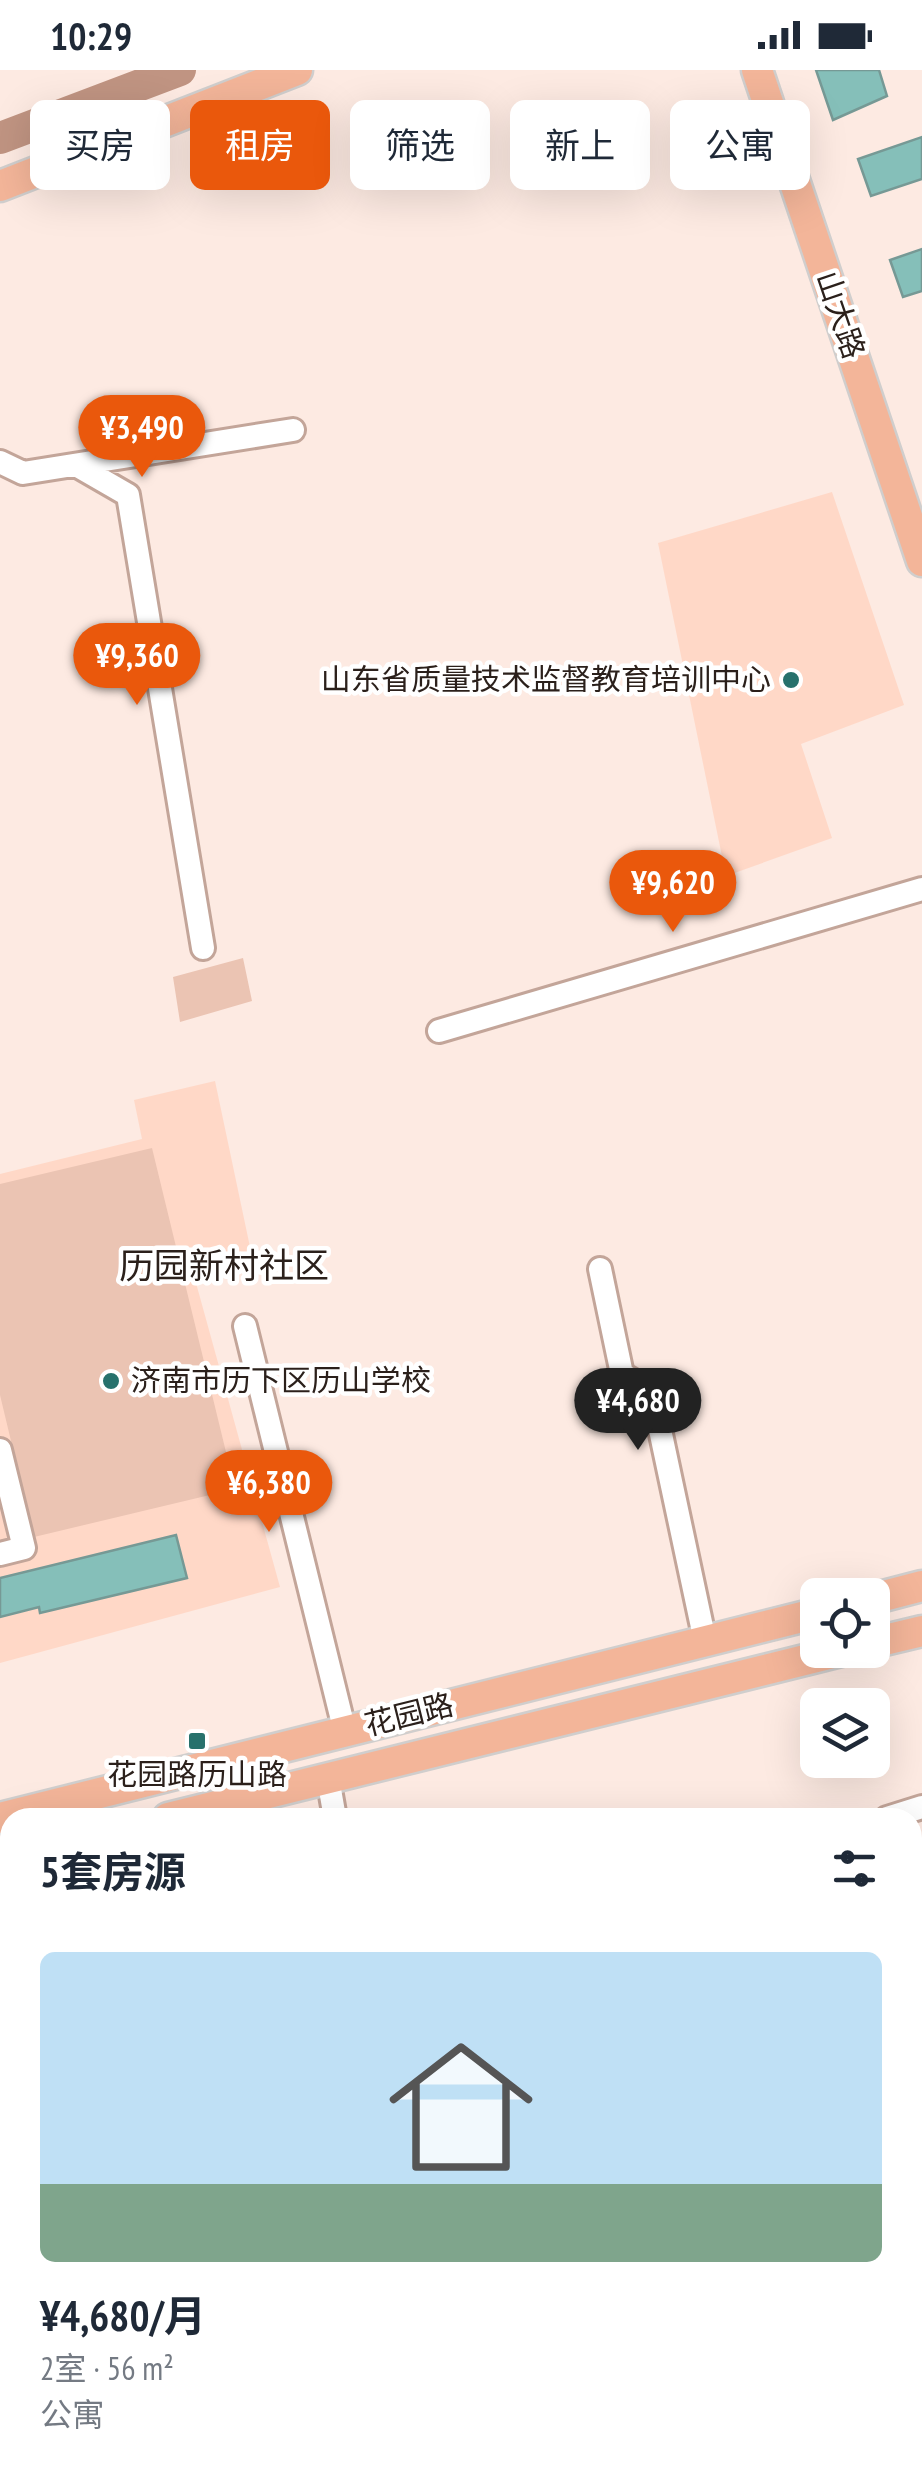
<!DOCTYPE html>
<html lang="zh">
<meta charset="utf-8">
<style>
:root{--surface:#fff;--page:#f6f6f7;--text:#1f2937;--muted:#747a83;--accent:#ea580c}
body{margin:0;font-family:"PT Sans Narrow","Noto Sans SC",sans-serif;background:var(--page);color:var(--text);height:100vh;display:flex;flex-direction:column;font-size:38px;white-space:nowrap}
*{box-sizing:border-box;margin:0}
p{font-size:32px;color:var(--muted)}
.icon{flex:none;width:55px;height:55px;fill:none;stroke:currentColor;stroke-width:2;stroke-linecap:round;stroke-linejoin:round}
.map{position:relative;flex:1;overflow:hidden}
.sheet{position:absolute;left:0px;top:1738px;width:922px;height:672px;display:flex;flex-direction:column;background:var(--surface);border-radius:30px 30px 0 0;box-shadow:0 10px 40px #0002}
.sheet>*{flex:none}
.guide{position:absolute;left:30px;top:30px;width:862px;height:90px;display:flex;gap:20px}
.controls{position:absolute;left:800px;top:1508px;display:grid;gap:20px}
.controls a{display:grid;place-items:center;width:90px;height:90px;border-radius:15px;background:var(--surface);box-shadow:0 10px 40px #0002;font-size:50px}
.price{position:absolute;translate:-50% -85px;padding:0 22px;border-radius:35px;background:var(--accent);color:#fff;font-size:32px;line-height:65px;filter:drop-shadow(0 2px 5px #0008)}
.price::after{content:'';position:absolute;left:50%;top:60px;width:30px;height:22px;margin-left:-15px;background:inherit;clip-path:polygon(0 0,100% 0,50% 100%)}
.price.selected{background:#222;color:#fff}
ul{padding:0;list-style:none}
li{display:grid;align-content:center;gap:20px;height:530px;padding:0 40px}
li span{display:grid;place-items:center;height:310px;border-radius:15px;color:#555}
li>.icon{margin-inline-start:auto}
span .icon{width:180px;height:180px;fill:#fffc;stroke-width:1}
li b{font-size:42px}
h2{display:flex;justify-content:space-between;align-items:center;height:120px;padding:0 40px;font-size:42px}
.pill{padding:0 35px;border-radius:15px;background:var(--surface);box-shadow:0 10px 40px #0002;font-size:35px;line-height:90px}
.pill.selected{background:var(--accent);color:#fff}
.status{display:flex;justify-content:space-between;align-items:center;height:70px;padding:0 50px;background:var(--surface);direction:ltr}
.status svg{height:28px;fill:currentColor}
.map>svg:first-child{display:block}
.built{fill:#ffd8c7}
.green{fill:#ebc4b3}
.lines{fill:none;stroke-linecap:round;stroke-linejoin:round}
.river{stroke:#c09482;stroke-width:32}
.building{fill:#85bfb9;stroke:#769995;stroke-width:2.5}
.minor-casing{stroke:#c3a599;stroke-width:28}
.major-casing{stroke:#d0cecd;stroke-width:35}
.minor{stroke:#fff;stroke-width:22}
.major{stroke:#f3b599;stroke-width:30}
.poi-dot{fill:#27716c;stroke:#fff;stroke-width:4}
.labels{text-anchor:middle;stroke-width:9;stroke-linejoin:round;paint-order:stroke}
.street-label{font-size:30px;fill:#2b201b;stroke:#fff}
.poi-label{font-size:30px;fill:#2b201b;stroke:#fff;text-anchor:end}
.quarter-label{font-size:35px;fill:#2b201b;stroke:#fff}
</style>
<div class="status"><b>10:29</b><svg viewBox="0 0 49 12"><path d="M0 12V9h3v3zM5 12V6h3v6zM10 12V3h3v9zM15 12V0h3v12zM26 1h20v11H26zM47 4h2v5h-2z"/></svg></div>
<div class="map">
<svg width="922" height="2409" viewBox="0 0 922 2409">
<rect width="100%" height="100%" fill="#fdeae2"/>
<path class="built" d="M832 422 904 635 801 674 832 768 726 806 658 473Z
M215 1011 254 1196 196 1213 280 1517 0 1593V1104L142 1069 134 1030Z
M128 2400H586L595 2409H128Z"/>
<path class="green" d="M243 888 252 931 180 952 173 907Z
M152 1078 235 1419 34 1467 0 1325V1114Z"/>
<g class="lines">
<path class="river" d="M0 68 180 0"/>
</g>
<path class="building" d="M816 0H879L887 26 833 50Z
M922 67V109L871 126 858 89Z
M922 179V221L903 227 890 190Z
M176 1465 187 1508 40 1543 39 1537 0 1547V1508Z"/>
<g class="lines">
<g class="minor-casing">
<path id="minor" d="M0 392 23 403 293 360
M76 395 128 425 203 878
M439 961 922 819
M600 1199 622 1304 652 1322 705 1571
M245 1256 345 1662
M0 1380 24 1478 0 1484
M328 1708 335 1748
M887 1748 922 1737
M912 1825 922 1821
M920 1905 922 1904
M0 2027 10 2025
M0 2119 10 2117
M0 2185H10
M912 2199 922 2200
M0 2271 10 2269
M0 2347H10
M624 2400 633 2409
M128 2409 171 2406 371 2409
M892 2409 905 2400"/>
</g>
<g class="major-casing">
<path id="major" d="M757 0 922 491
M0 116 297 0
M872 1529 922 1516
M872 1573 922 1561
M0 1748 818 1543
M168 1748 845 1580
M0 1795 10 1791"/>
</g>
<use href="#minor" class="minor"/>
<use href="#major" class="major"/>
</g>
<g class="poi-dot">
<circle cx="791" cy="610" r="10"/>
<circle cx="111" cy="1311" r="10"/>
<rect x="187" y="1661" width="20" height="20" rx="5"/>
</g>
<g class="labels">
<g class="street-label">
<text transform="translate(840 245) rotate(71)" y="10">山大路</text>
<text transform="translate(409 1645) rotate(-14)" y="10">花园路</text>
</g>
<g class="poi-label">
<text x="771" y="620">山东省质量技术监督教育培训中心</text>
<text x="131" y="1321" text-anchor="start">济南市历下区历山学校</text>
<text x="197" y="1715" text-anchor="middle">花园路历山路</text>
</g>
<g class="quarter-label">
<text x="224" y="1208">历园新村社区</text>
</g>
</g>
</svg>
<div class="controls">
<a><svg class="icon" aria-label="locate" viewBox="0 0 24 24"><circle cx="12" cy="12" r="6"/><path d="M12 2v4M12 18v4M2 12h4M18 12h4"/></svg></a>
<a><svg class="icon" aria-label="layers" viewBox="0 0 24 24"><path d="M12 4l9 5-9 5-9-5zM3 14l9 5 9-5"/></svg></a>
</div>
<b class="price" style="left:142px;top:410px">¥3,490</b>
<b class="price" style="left:137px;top:638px">¥9,360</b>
<b class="price" style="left:673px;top:865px">¥9,620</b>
<b class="price selected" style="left:638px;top:1383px">¥4,680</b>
<b class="price" style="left:269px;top:1465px">¥6,380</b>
<div class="guide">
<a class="pill">买房</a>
<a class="pill selected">租房</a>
<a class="pill">筛选</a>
<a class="pill">新上</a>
<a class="pill">公寓</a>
</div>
<section class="sheet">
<h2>5套房源<svg class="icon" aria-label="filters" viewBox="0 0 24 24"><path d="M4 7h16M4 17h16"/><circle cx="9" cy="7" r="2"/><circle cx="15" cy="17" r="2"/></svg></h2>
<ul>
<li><span style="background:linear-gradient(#bfe0f5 75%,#7fa58c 0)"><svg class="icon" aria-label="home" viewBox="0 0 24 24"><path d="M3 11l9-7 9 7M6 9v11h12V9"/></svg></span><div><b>¥4,680/月</b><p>2室 · 56 m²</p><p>公寓</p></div></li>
</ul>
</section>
</div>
